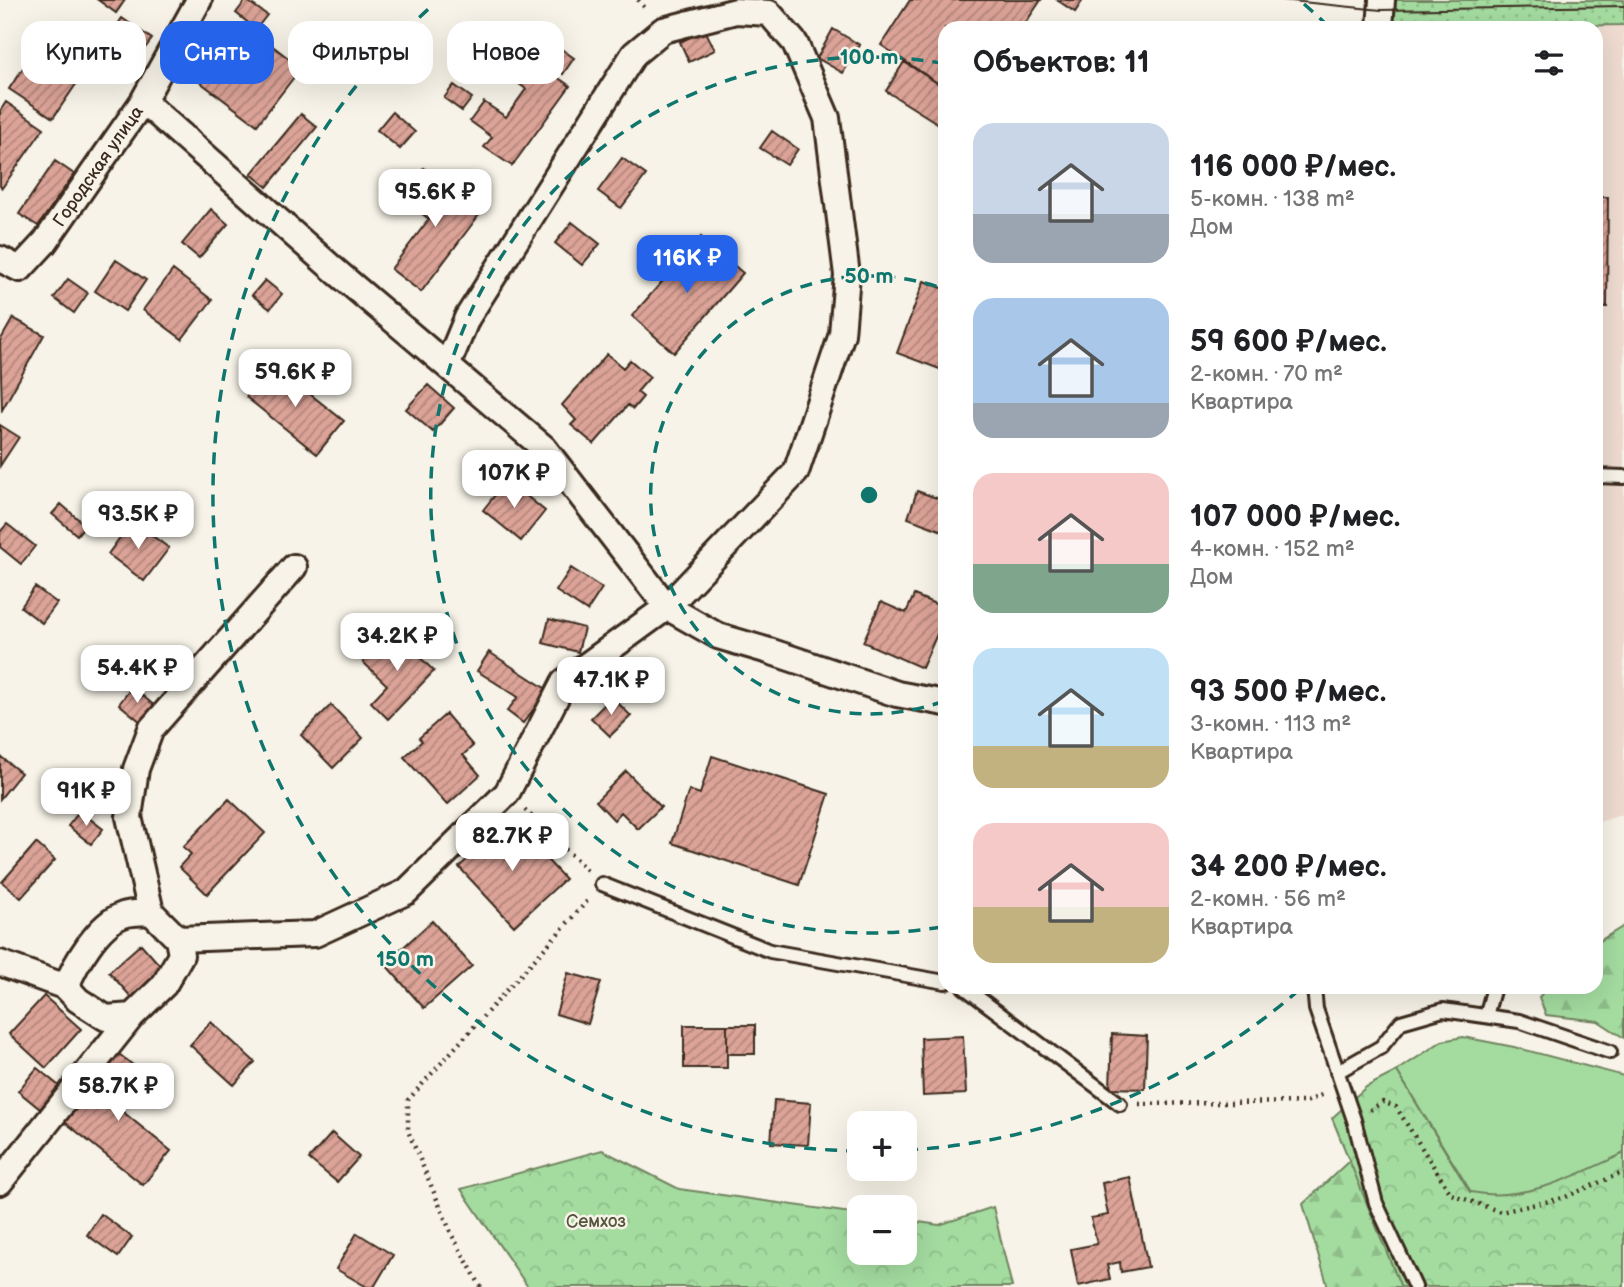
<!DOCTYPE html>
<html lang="ru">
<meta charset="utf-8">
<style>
:root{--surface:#fff;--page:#f2f2f2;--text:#202124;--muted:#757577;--accent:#2563eb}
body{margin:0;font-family:"Balsamiq Sans",sans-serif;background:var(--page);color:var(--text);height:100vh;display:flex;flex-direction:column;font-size:26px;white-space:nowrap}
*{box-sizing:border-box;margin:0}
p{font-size:23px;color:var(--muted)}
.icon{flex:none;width:38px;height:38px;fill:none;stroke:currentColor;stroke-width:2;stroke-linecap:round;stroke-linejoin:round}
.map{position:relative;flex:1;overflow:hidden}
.sheet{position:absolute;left:938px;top:21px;width:665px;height:973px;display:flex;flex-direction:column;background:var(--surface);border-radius:21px;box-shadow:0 7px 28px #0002}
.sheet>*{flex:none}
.guide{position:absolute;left:21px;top:21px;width:665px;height:63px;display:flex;gap:14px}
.tools{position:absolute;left:847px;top:1111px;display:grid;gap:14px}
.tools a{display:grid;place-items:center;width:70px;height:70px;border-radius:14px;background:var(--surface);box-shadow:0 7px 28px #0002;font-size:35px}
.price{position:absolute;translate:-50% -60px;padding:0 16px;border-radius:14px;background:#fff;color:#222;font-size:23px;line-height:46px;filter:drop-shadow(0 2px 4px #0008)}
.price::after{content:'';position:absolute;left:50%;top:42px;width:21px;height:16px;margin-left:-10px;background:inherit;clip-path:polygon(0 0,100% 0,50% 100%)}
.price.current{background:var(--accent);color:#fff}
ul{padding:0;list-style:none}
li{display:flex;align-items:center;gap:21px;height:175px;padding:0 35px}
li span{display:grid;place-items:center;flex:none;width:196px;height:140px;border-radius:21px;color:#555}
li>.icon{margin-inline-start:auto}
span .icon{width:84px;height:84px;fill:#fffc;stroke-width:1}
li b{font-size:30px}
h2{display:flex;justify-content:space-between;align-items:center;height:84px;padding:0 35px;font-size:30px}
.tag{padding:0 24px;border-radius:21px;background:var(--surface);box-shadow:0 7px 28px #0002;font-size:24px;line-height:63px}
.tag.current{background:var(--accent);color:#fff}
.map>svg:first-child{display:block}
.built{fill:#efdbd0}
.grass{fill:url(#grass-dots);stroke:#70835f;stroke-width:2}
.forest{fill:url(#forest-firs);stroke:#70835f;stroke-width:2}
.park{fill:url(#park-crowns);stroke:#70835f;stroke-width:2}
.pitch{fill:#a4dca0;stroke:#70835f;stroke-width:2}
.building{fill:url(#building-hatch);stroke:#3b2a1e;stroke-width:2}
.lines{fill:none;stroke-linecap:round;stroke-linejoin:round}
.service-casing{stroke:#3b2a1e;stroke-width:18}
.minor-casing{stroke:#3b2a1e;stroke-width:30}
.path{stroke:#3b2a1e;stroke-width:4.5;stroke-dasharray:2 5;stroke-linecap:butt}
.service{stroke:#f7f3e8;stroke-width:12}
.minor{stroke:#f7f3e8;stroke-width:24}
.tram{stroke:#3b2a1e;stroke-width:2}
.ring{fill:none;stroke:#0f766e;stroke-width:3.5;stroke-dasharray:12 9}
.labels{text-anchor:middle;stroke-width:5;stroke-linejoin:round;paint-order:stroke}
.street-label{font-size:18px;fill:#3b2a1e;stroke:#f7f3e8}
.park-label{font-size:18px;fill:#55563e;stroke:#f7f3e8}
.centre{fill:#0f766e;stroke:#f7f3e8;stroke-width:3.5}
.ring-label{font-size:21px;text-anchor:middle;font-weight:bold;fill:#0f766e;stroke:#f7f3e8;stroke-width:5;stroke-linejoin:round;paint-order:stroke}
</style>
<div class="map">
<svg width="1624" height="1287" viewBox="0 0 1624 1287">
<defs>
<pattern id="grass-dots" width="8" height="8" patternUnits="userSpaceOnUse" patternTransform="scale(1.75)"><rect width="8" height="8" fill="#a4dca0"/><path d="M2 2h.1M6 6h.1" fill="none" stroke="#8ebd89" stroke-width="1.8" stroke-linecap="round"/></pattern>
<pattern id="forest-firs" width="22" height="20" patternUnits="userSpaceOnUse" patternTransform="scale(1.75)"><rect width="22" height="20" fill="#a4dca0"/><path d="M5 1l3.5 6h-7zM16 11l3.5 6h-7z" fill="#8ebd89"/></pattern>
<pattern id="park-crowns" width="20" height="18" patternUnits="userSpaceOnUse" patternTransform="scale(1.75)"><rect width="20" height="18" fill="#a4dca0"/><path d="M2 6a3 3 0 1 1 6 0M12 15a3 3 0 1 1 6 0" fill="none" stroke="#8ebd89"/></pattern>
<pattern id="building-hatch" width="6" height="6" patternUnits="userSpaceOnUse" patternTransform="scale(1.75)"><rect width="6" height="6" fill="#dca398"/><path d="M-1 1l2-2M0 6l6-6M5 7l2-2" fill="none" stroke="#b4857b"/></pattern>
</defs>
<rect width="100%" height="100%" fill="#f7f3e8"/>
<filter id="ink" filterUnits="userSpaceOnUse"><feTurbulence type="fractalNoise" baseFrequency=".0143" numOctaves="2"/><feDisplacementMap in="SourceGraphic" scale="14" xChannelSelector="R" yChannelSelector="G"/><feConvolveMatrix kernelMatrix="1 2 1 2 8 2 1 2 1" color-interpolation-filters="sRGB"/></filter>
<g filter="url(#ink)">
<path class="built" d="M1624 25V814L1596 823V28H1460Z"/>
<path class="grass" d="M1396 0H1624V25L1393 28Z"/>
<path class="forest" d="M1624 926V1038L1598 1021 1546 1015 1539 997 1548 987H1596V943Z
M1350 1160 1401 1287H1328L1303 1204Z"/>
<path class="park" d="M1397 1071 1470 1192 1609 1160 1624 1153V1287H1401L1332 1118 1366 1087Z
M602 1150 679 1189 859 1214V1253H905V1220L939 1225 993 1207 1012 1287H528L461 1189Z"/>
<path class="pitch" d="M1463 1037 1514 1047 1624 1076V1153C1578 1175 1523 1203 1471 1192L1397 1071 1442 1041Z"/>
<path class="building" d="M98 0H125L116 13Z
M246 0 267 15 256 29 236 13Z
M910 0H1041L1022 28H945V88L881 45Z
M1057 0H1083L1075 12Z
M122 18 152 39 136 60 107 41Z
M244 24 301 68 257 125 200 82Z
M833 29 860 45 843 73 817 58Z
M705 30 715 50 689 62 680 42Z
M540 34 574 58 563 74 529 49Z
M45 35 89 65 53 118 9 89Z
M198 37 217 53 204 68 185 52Z
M307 42 328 58 315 74 295 58Z
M520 51 570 86 512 166 484 147 492 137 470 121 484 102 506 117 526 89 504 73Z
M904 62 945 88V128L886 91Z
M454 85 472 98 462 111 444 98Z
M6 102 44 128 2 188 0 186V111Z
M392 112 415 132 400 149 377 130Z
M301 114 317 127 267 187 251 174Z
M772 131 798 149 787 165 760 148Z
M1596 151H1600L1599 197H1596Z
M622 158 646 175 621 208 598 191Z
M55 161 74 174 38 226 19 214Z
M424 168 482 211 421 292 391 269 429 219 412 206 418 198 407 190Z
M1596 197H1608L1607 307H1596Z
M211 209 228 224 199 258 182 244Z
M572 222 600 244 582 265 555 243Z
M701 237 743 273 674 353 632 316Z
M116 260 146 280 125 311 95 291Z
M173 270 212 300 182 339 143 310Z
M68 279 88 293 74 313 54 298Z
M265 280 282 294 270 309 252 295Z
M924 281 945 289V371L897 353Z
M13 318 44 335 2 410 0 341Z
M607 354 623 368 630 360 650 377 637 392 643 397 633 409 628 405 594 444 571 425 576 420 562 405Z
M272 364 344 421 317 454 246 397Z
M428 385 454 408 433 432 406 409Z
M0 425 19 437 0 466Z
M507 480 545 511 521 541 483 510Z
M917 491 945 501V532L908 518Z
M61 504 85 525 77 535 52 514Z
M132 521 169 548 144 581 108 554Z
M7 524 35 546 21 564 0 547V532Z
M571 568 602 588 587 611 556 591Z
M35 587 57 603 42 623 21 607Z
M914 595 945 608V616L922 668 863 642 881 602 906 613Z
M549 619 584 628 578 652 543 643Z
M393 631 434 671 388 719 371 702 387 685 363 662Z
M489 652 548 690 523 723 507 711 518 697 477 671Z
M132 687 155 706 141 722 119 704Z
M612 697 631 716 610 736 591 718Z
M331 705 363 738 333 768 301 735Z
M446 714 473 746 463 755 480 775 447 805 404 757 422 741 419 738Z
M0 756 21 773 0 799Z
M712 756 829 794 799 885 672 843 689 790 700 794Z
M626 771 661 807 638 829 621 812 614 820 596 801Z
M229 799 265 833 207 894 179 867 191 854 183 847Z
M80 811 103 829 91 844 68 826Z
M510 820 565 879 514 926 459 867Z
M36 843 55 860 21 898 2 882Z
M432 921 472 966 424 1008 385 964Z
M141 944 164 970 132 998 109 972Z
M568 973 601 982 588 1024 556 1014Z
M44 996 81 1029 46 1068 9 1034Z
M211 1022 255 1062 234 1085 190 1045Z
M684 1025H727V1068H684Z
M727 1025H755V1054H727Z
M1112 1034 1147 1036 1145 1089 1110 1088Z
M963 1036 966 1094 923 1096 921 1038Z
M119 1054 144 1074 117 1107 171 1151 143 1185 65 1122Z
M37 1068 59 1086 40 1109 18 1091Z
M774 1100 811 1103 808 1145 771 1143Z
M332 1133 359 1157 337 1182 309 1159Z
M1130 1177 1148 1267 1121 1272 1120 1262 1107 1265 1110 1279 1078 1286 1071 1249 1097 1244 1091 1218 1108 1215 1102 1183Z
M101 1214 132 1237 118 1257 87 1235Z
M357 1233 393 1255 374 1287H367L336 1269Z"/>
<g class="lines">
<g class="service-casing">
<path id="service" d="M1596 476 1624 477
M602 884 770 951 945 982
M964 987 1120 1104
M1314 987 1316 1009 1354 1120 1376 1203 1415 1287
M1486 1016 1494 987
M1337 1072 1381 1047 1401 1022 1443 1010 1519 1021 1610 1052"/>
</g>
<g class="minor-casing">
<path id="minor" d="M1380 28 1382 0
M143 101 332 268 544 448 667 607 718 636 769 651 897 694 945 703
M0 259 20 269 45 242 143 101 199 0
M151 912C142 913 132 912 123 915 98 924 75 964 66 987L78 1000 106 1018 132 1016 164 985 181 955 178 939 151 912 129 817 136 769 151 729 294 567
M178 939 315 934 406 892 507 793 564 682 667 607 796 472 842 334 847 275 827 118 795 43 769 13 736 11 663 30 634 54 467 318 448 364
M0 963 66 987
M0 1182 132 1016"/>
</g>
<path class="path" d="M638 0 647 10
M525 810 587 870
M1139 1104 1306 1102 1324 1094
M1370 1110 1383 1102 1396 1107 1451 1194 1501 1212 1563 1198 1624 1172
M481 1287 452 1235 408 1131V1100L589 899"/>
<use href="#service" class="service"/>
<use href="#minor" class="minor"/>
<path class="tram" d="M1282 0 1381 10 1624 6"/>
</g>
</g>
<g class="ring">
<path d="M944 701A219 219 0 1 1 944 289"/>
<path d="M941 927A438 438 0 1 1 941 63"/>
<path d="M1299 990A656 656 0 0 1 909 1150M858 1151A656 656 0 0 1 434 4M1304 4A656 656 0 0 1 1329 27"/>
</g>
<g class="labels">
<g class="street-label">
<text transform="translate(98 166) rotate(-55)" y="6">Городская улица</text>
</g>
<g class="park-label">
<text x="596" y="1227">Семхоз</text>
</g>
</g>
<circle cx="869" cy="495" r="10" class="centre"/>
<g class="ring-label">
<text x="869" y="64">100 m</text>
<text x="869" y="283">50 m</text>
<text x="405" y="966">150 m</text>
</g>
</svg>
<div class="tools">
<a>+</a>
<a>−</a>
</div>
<b class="price" style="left:435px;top:229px">95.6K ₽</b>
<b class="price current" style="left:687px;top:295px">116K ₽</b>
<b class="price" style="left:295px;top:409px">59.6K ₽</b>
<b class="price" style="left:514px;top:510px">107K ₽</b>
<b class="price" style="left:138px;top:551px">93.5K ₽</b>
<b class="price" style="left:397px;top:673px">34.2K ₽</b>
<b class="price" style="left:137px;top:705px">54.4K ₽</b>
<b class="price" style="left:611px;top:717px">47.1K ₽</b>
<b class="price" style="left:86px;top:828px">91K ₽</b>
<b class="price" style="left:512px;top:873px">82.7K ₽</b>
<b class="price" style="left:118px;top:1123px">58.7K ₽</b>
<div class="guide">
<a class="tag">Купить</a>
<a class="tag current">Снять</a>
<a class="tag">Фильтры</a>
<a class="tag">Новое</a>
</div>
<section class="sheet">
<h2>Объектов: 11<svg class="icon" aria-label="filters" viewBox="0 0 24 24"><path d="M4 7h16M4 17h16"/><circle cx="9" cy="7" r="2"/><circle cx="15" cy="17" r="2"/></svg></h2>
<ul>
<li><span style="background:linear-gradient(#c9d6e8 65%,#9aa5b1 0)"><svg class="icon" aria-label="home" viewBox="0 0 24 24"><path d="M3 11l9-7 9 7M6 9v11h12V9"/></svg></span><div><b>116 000 ₽/мес.</b><p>5-комн. · 138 m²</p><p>Дом</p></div></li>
<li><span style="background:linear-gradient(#a9c7e8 75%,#9aa5b1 0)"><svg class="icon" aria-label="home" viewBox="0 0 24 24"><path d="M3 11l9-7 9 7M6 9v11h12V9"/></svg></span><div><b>59 600 ₽/мес.</b><p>2-комн. · 70 m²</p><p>Квартира</p></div></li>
<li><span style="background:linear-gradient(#f6c9c9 65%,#7fa58c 0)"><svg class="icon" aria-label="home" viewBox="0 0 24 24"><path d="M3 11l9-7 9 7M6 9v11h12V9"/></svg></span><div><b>107 000 ₽/мес.</b><p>4-комн. · 152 m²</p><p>Дом</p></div></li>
<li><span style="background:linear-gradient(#bfe0f5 70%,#c2b280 0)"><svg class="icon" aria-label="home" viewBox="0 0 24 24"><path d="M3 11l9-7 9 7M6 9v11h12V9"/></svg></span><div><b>93 500 ₽/мес.</b><p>3-комн. · 113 m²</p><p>Квартира</p></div></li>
<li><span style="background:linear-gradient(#f6c9c9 60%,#c2b280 0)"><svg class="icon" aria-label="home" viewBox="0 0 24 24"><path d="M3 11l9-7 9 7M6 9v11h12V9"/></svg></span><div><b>34 200 ₽/мес.</b><p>2-комн. · 56 m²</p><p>Квартира</p></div></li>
</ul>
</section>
</div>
